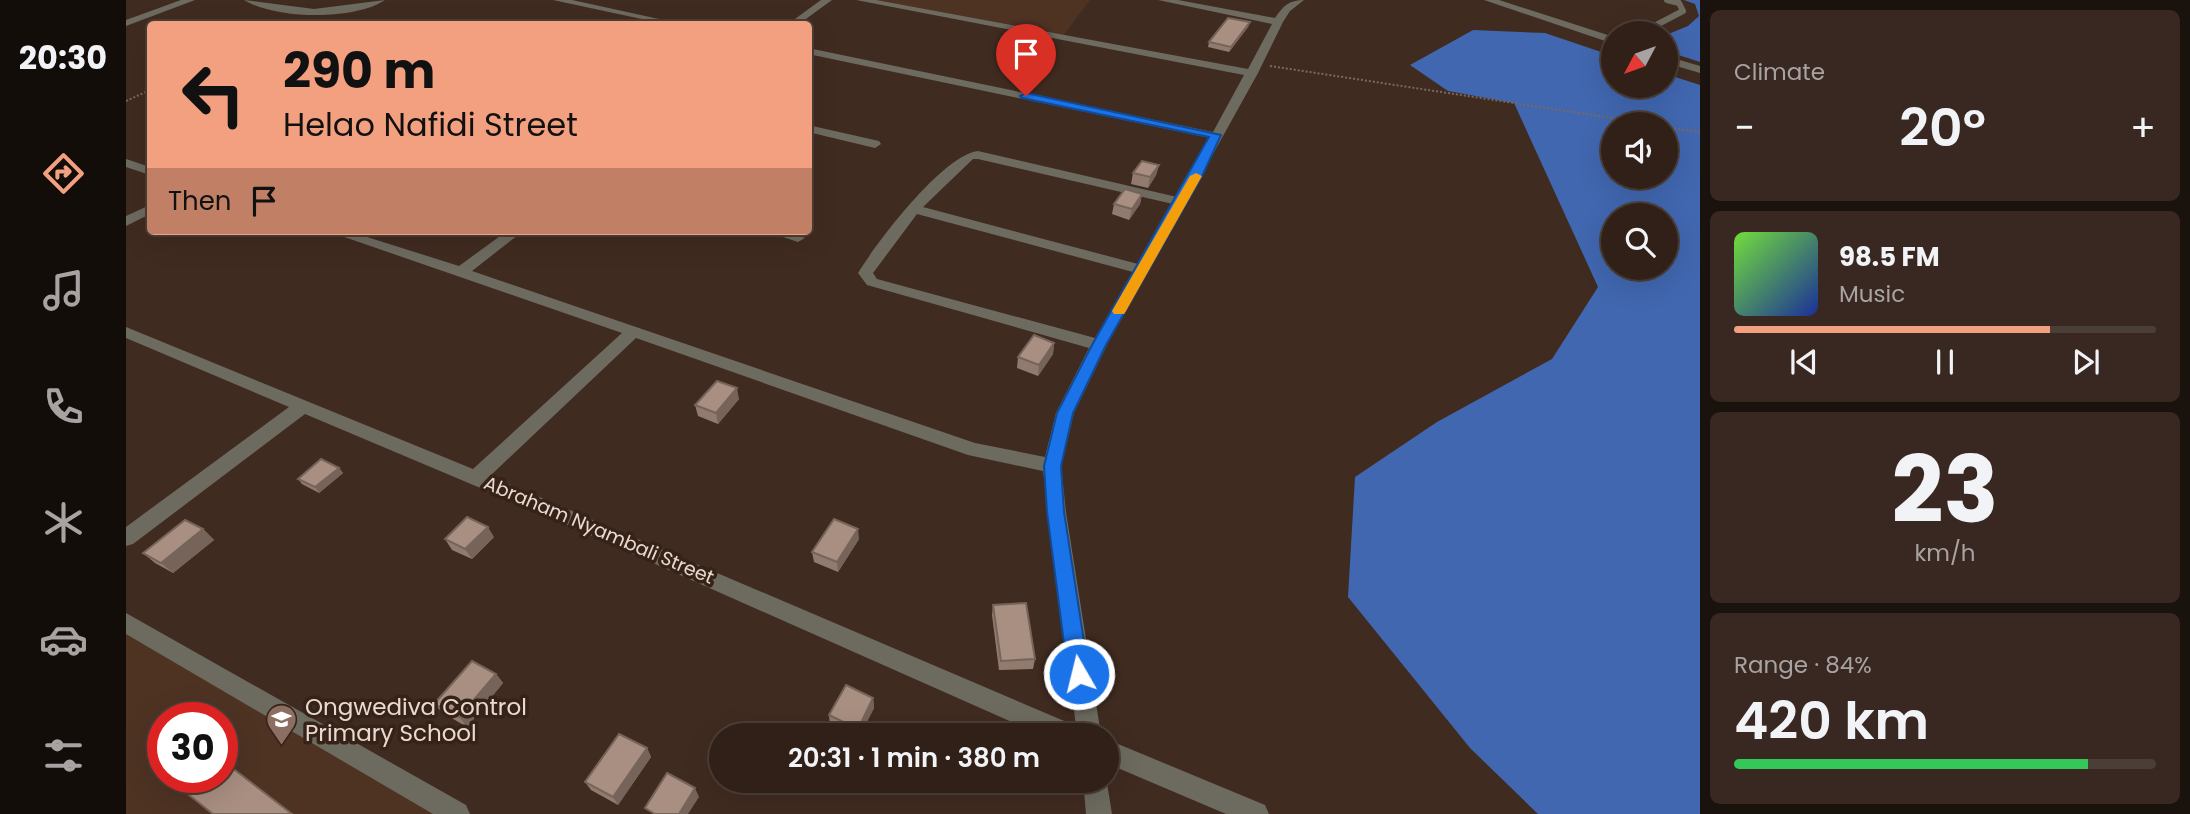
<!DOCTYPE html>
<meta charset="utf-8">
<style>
:root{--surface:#302018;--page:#382821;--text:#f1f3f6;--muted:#a8a3a2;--line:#4b3e37;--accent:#f2a07f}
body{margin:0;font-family:Poppins,sans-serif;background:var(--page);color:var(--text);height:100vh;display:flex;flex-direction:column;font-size:26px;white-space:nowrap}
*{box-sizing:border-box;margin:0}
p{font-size:23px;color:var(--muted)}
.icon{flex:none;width:38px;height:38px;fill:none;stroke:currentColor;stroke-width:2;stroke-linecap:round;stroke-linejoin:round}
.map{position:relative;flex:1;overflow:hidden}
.drawer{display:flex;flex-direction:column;gap:10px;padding:10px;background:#1a120d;width:490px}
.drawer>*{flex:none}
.banner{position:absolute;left:21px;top:21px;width:665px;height:214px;border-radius:7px;box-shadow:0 7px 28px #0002,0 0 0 2px var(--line);background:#f2a07f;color:#111;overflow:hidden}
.needle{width:46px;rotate:229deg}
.tools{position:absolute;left:1475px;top:21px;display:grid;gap:14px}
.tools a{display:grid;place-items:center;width:77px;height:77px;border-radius:50%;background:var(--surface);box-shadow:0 7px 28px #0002,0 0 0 2px var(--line);font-size:35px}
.speed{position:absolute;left:21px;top:702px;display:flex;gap:14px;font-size:35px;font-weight:700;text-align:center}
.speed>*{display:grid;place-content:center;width:91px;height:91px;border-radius:50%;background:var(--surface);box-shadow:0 7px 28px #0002,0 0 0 2px var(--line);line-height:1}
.speed .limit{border:10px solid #d22;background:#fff;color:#111}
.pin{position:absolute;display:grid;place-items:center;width:60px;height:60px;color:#fff;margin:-72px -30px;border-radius:50% 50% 50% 0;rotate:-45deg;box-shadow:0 0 7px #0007}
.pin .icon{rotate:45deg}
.me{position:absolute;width:77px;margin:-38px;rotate:352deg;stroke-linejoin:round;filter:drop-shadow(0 0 5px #0008)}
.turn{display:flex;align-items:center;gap:24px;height:147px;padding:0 21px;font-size:32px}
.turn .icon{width:91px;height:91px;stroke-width:2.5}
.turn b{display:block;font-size:49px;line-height:60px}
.then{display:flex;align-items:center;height:66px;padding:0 21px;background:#0003;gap:14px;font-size:26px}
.big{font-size:52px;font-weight:600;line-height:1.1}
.drawer .card{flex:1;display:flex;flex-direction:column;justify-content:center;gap:10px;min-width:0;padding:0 24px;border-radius:10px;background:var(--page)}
.drawer .dial{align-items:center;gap:0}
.dial b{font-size:91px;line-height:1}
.song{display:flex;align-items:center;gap:21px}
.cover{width:84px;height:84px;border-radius:10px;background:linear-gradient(135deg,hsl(100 70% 55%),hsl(230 70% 35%))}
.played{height:7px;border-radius:4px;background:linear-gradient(90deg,var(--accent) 75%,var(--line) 75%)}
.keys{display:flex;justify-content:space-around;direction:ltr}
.heat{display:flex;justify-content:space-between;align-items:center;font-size:38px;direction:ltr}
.charge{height:10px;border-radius:5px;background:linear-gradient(90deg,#34c759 84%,var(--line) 0)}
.trip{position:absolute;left:583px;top:723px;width:410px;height:70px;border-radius:35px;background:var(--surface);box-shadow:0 7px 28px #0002,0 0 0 2px var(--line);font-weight:600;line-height:70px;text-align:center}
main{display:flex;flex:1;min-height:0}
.dock{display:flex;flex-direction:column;width:126px;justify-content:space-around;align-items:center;background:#130d0a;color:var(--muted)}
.dock .icon{width:49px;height:49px}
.dock .on{color:var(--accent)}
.dock b{font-size:32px;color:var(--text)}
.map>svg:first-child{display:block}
</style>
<main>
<nav class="dock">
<b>20:30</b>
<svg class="icon on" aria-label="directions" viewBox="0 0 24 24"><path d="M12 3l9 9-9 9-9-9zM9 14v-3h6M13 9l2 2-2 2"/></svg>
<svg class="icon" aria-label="music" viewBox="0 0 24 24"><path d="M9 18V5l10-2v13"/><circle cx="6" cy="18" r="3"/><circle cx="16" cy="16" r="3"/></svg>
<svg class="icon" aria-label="phone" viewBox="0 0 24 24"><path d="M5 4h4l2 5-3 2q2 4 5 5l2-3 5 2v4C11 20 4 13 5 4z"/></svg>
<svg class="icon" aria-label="climate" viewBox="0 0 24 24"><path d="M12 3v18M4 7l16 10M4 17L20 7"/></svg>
<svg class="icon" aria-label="car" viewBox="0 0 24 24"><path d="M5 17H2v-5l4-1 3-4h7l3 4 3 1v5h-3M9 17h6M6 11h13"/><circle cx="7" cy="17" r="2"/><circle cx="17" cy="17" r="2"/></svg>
<svg class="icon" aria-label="filters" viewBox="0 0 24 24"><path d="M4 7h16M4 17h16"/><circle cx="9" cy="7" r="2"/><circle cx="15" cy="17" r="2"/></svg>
</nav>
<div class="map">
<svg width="1574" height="814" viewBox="0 0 1574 814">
<rect width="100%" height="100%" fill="#402b20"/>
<!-- built -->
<g fill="#4e3323" fill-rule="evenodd">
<path d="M735,0H964L936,37Z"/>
<path d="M0,623L331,814H0ZM37,718H96V777H37Z"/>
</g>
<!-- water -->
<g fill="#4167b0" fill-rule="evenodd">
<path d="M1558,0H1574V62L1540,51V35L1562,26L1573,16L1569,4Z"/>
<path d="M1347,30L1419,33L1487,56L1488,86H1540V74L1574,85V814H1412L1344,748L1222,597L1229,477L1311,422L1426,359L1472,287L1388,103L1322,91L1284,65ZM1488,124H1540V177H1488ZM1488,215H1540V268H1488Z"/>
</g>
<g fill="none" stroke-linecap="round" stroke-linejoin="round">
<!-- path -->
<g stroke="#7b685e" stroke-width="2" stroke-dasharray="2 2" stroke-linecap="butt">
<path d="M1144,66L1526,124"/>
<path d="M0,101L24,90"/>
<path d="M1540,127L1574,132"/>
</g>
<!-- service -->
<path stroke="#6d6b60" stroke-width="6" d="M1515,33L1557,11L1553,3L1541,0"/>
<!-- minor -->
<g fill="#6d6b60" fill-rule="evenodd">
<path d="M55,0H69L0,26V20Z"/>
<path d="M118,0L188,9L259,0C228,21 149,19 118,0Z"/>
<path d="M427,0H446L556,24H539Z"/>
<path d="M695,0H706L673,24H662Z"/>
<path d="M730,0H750L1122,69L1146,24L1032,0H1052L1149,18C1157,6 1163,0 1178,0L1164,11L1157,22L1132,73L981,345L948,413L935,466L940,512L975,735H915L437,523L179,414L7,544L0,546V527L163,407L0,338V327L347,469L496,333L201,231H222L333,266L381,231H397L346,271L849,443L919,457L930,413L963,348L741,285L732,273C751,242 817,155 852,151L1051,197L1084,138L682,54V48L1087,132L1118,75ZM847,159H852L1047,204L1012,264L797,207ZM791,214L1007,272L969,338L751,279L747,273ZM510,338L842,455L917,471L950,726L364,476Z"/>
<path d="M1358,0H1373L1488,37V44Z"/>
<path d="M1540,56L1574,66V73L1540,63Z"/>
<path d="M682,125L753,141L755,144L749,148L682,132Z"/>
<path d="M0,159L24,167V175L0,167Z"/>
<path d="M24,205V214L0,226V216Z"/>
<path d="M639,231H662L679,238L672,242Z"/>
<path d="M0,613L340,805L344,814H307L0,634Z"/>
<path d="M980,739L1139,805L1143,814H1100L980,763Z"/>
<path d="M980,777L986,814H960L957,780H980Z"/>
</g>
</g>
<!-- wall -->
<g fill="#917b6f">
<path d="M1124,22L1122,27L1103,52L1082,47L1083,42Z"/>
<path d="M1033,165L1030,175L1022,188L1005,184L1007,173Z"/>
<path d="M1016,194L1014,204L1003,220L986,214L988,204Z"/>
<path d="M928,343L927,354L912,376L891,368L892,357Z"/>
<path d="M613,399L592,424L572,416L569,405Z"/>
<path d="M213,468L217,473L193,493L176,484L172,479Z"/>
<path d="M77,529L88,540L47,573L29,563L17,553Z"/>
<path d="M368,537L346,559L326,550L319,539Z"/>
<path d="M733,539L712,572L688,562L686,552Z"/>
<path d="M867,605L909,659L907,669L873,670L866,615Z"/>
<path d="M370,674L377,683L341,727L317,713L308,704Z"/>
<path d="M747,698L748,708L734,735H726L704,725L703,715Z"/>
<path d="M521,748L525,757L492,805L465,790L459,782Z"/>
</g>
<!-- shaded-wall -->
<g fill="#76645a">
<path d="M1124,22L1122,27L1103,52L1105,47Z"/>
<path d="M1033,165L1030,175L1022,188L1024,177Z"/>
<path d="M1016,194L1014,204L1003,220L1006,209Z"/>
<path d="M928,343L927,354L912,376L913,365Z"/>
<path d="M611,388L613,399L592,424L590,413Z"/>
<path d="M213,468L217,473L193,493L189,487Z"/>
<path d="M362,527L368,537L346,559L339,549Z"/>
<path d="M77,529L88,540L47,573L35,563Z"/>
<path d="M732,529L733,539L712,572L711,562Z"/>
<path d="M370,674L377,683L341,727L333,717Z"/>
<path d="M747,698L748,708L734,735H732V729Z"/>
<path d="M521,748L525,757L492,805L487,797Z"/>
<path d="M569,788L573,797L562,814H553Z"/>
</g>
<!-- building -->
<g fill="#a98f81" stroke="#76645a" stroke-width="2">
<path d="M1102,18L1124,22L1105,47L1083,42Z"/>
<path d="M1016,161L1033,165L1024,177L1007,173Z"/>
<path d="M999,189L1016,194L1006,209L988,204Z"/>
<path d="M908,335L928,343L913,365L892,357Z"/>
<path d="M591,381L611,388L590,413L569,405Z"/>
<path d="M195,459L213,468L189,487L172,479Z"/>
<path d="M341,517L362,527L339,549L319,539Z"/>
<path d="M708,519L732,529L711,562L686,552Z"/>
<path d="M59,520L77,529L35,563L17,553Z"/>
<path d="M900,603L909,659L875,661L867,605Z"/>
<path d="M346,661L370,674L333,717L308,704Z"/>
<path d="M720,685L747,698L732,729L703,715Z"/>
<path d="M493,734L521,748L487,797L459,782Z"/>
<path d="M96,760L166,814H87L44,780L47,777H96Z"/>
<path d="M541,773L569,788L553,814H529L519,808Z"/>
</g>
<!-- route -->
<path fill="#1a73e8" stroke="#114b97" stroke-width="2" d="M900,93L1095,135L1077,174L980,345L947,413L935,466L938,512L963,674L960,681L953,684L945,681L942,674L921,512L918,466L931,413L966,345L1083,137L896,98L894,96Z"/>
<!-- slow -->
<path fill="#f59e0b" d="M1070,173L1076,176L1000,311L998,314H988L986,311L1064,176Z"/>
<!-- icons -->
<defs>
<symbol id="school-pin" viewBox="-11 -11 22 30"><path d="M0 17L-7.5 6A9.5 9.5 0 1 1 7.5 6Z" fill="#8d6e63" stroke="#362216"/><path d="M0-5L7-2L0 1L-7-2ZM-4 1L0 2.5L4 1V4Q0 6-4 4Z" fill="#fff"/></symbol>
</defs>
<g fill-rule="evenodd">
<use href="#school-pin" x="138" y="702" width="35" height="47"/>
</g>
<g text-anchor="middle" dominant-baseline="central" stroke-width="7" stroke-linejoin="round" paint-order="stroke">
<!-- street labels -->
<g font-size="19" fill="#e8dad3" stroke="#362216">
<text transform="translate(473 530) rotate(23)">Abraham Nyambali Street</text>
</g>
<!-- near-poi labels -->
<g font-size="23" fill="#e8dad3" stroke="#362216" text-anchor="start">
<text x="179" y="707">Ongwediva Control<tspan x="179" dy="26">Primary School</tspan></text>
</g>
</g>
</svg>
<div class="tools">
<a><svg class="needle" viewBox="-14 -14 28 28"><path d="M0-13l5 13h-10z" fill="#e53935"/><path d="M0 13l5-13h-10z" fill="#a8a3a2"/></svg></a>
<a><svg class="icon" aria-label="sound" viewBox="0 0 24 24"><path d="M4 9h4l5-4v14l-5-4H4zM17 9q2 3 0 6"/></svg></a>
<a><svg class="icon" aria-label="search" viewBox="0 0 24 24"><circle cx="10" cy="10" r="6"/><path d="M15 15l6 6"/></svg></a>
</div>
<div class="speed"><div class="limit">30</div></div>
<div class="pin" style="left:900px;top:96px;background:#d93025"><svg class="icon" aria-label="arrive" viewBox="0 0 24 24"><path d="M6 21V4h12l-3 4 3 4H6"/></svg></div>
<svg class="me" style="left:953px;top:674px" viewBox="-20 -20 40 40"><circle r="17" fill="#1a73e8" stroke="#fff" stroke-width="3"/><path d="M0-11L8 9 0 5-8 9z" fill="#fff"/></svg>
<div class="trip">20:31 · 1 min · 380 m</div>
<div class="banner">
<div class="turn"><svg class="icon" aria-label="left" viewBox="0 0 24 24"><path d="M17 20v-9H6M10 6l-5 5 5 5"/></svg><div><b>290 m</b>Helao Nafidi Street</div></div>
<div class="then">Then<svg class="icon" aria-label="arrive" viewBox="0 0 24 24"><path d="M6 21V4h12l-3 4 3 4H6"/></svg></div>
</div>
</div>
<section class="drawer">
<div class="card"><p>Climate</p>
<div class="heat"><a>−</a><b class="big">20°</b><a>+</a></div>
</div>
<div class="card">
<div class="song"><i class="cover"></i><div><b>98.5 FM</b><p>Music</p></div></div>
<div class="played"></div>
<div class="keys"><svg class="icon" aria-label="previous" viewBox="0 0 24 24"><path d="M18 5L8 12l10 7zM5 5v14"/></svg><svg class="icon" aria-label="pause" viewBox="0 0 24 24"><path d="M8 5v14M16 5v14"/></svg><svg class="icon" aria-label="next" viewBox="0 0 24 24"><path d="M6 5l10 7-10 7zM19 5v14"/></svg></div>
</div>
<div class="card dial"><b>23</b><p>km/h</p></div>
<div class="card"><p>Range · 84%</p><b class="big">420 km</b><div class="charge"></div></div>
</section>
</main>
